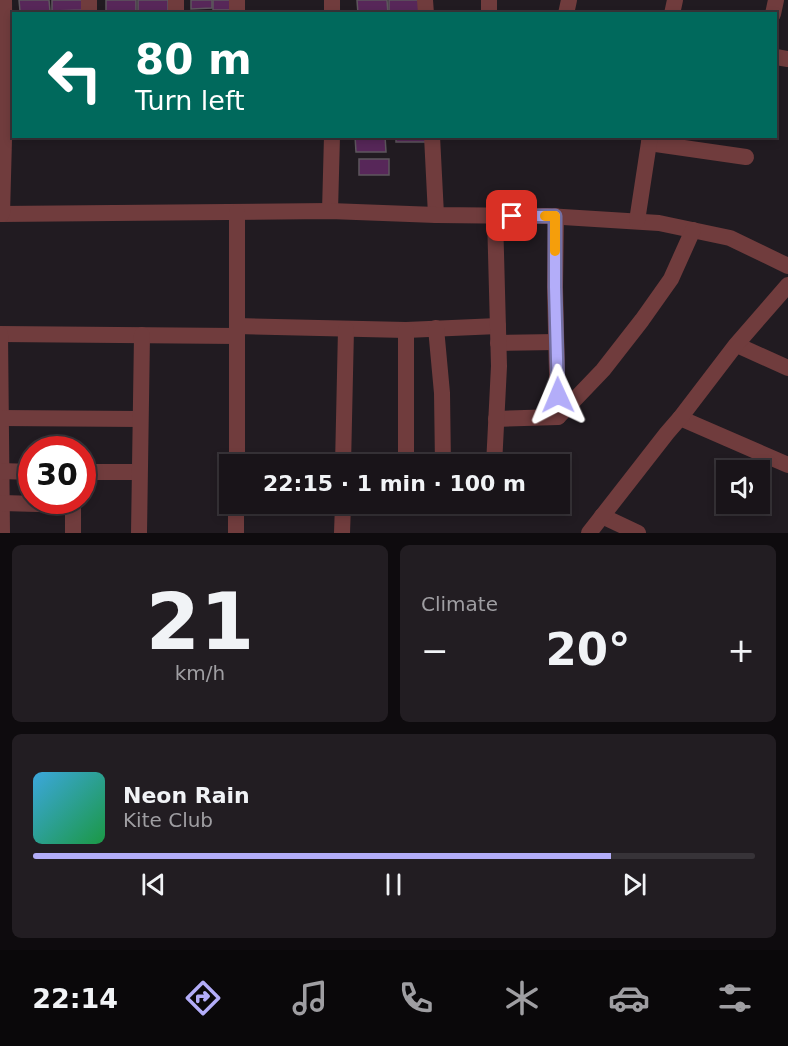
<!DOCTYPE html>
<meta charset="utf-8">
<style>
:root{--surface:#191419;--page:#221d22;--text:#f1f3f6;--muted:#9f9ea2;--line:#373338;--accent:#b3adf9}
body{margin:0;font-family:"DejaVu Sans",sans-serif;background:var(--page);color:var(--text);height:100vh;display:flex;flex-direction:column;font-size:22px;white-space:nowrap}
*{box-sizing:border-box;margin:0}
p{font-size:20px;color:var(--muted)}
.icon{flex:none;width:33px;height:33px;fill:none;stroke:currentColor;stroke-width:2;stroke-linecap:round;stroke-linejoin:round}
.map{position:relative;height:533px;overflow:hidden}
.details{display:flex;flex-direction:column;gap:12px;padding:12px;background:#0e0b0e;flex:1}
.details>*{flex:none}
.guide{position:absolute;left:12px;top:12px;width:765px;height:126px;border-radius:0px;box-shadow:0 3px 9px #0003,0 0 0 2px var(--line);background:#00695c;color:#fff;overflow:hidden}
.controls{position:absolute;left:716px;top:460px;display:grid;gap:12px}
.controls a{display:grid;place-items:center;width:54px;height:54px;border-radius:0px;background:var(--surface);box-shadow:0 3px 9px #0003,0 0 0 2px var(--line);font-size:30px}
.speed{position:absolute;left:18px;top:436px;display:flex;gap:12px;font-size:30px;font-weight:700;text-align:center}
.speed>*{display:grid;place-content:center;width:78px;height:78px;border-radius:50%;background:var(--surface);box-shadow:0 3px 9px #0003,0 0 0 2px var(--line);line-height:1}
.speed .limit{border:9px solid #d22;background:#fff;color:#111}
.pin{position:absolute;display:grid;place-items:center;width:51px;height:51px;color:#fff;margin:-26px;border-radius:12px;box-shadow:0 3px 9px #0006}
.me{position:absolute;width:66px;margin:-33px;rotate:359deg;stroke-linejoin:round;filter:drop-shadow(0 0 4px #0008)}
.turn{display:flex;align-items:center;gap:21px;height:126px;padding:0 24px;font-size:27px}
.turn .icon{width:78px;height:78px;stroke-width:2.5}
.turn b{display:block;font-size:42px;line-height:51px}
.big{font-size:45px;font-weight:800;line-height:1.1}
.details .widget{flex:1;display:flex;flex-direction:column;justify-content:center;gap:9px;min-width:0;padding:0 21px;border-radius:9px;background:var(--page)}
.details .dial{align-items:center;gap:0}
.dial b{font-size:78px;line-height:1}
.song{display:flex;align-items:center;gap:18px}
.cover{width:72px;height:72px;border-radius:9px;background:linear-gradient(135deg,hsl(200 70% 55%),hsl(140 70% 35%))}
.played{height:6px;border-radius:3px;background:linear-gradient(90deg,var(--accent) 80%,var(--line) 80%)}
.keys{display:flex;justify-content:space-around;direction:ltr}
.heat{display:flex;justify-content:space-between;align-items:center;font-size:33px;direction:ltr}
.details .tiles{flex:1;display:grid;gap:12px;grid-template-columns:1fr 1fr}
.widget:last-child{grid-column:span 2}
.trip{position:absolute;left:219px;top:454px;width:351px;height:60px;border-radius:0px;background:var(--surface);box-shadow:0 3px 9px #0003,0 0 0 2px var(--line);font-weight:800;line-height:60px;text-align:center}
.tab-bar{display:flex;height:96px;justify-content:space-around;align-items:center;background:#0a080a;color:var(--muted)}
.tab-bar .icon{width:42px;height:42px}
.tab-bar .current{color:var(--accent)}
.tab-bar b{font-size:27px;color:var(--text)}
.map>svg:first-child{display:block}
</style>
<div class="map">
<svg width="788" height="533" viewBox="0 0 788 533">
<rect width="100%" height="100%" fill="#211b21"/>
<!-- building -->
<g fill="#572759" stroke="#5e575e" stroke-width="1.5">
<path d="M19,0H49L50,11H20Z"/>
<path d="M52,0H82V10L52,11Z"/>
<rect x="106" y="0" width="30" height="11"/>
<rect x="138" y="0" width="30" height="11"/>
<path d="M191,0H212V8L191,9Z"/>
<rect x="213" y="0" width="22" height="10"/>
<path d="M357,0H387L388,14H358Z"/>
<rect x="389" y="0" width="30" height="14"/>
<path d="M18,11H49V14H19Z"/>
<rect x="51" y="11" width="30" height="3"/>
<path d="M355,136H385L386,152H356Z"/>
<rect x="396" y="136" width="30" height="6"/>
<rect x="359" y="159" width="30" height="16"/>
</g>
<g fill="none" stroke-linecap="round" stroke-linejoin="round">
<!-- minor -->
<g stroke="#703c3d" stroke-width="16">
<path d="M89,0V14"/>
<path d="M176,0V14"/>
<path d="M237,0V14"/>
<path d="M332,0V14"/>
<path d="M425,0L426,14"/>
<path d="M489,0V14"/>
<path d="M566,14L569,0"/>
<path d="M672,14L675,0"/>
<path d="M773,14L776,0"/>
<path d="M776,57L788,59"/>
<path d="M432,136L436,215"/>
<path d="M649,143L746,157"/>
<path d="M330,211L332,136"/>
<path d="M0,214L330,211L436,215L547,216L659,223L730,238L788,266"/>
<path d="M2,214L5,102L4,0"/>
<path d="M556,216L555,287L558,417"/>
<path d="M637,221L650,136"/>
<path d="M237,326L406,330L498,326"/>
<path d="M436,328L442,393L443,465"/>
<path d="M0,334L237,336"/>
<path d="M0,334L2,533"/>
<path d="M498,343L556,342"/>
<path d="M737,345L788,368"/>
<path d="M1,418L140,419"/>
<path d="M680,418L788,465"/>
<path d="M496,419L558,417L603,370L642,320L671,279L693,230"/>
<path d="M237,465V212"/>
<path d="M343,465L346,329"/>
<path d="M406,465V330"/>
<path d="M494,465L499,366L495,216"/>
<path d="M1,471L32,472"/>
<path d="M82,472H139"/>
<path d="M2,503L73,505V533"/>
<path d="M602,516L638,533"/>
<path d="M139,533L142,335"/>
<path d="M236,533V504"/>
<path d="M342,533L343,504"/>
<path d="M589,533L667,433L680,418L735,346L788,285"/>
</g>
</g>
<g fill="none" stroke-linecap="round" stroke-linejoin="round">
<defs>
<path id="route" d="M512,216H555V287L558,395"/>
</defs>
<!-- route casing -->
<use href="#route" stroke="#7470a2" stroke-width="15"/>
<!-- route -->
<use href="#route" stroke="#b3adf9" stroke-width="10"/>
<!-- slow -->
<path stroke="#f59e0b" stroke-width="10" d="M545,216H555V251"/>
</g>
</svg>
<div class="controls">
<a><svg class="icon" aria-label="sound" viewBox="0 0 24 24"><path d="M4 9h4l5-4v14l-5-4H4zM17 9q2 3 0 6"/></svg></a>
</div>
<div class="speed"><div class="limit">30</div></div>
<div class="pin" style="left:512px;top:216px;background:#d93025"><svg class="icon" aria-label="arrive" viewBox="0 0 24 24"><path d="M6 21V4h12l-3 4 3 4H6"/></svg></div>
<svg class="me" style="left:558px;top:395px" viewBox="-20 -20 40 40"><path d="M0-17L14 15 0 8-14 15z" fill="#b3adf9" stroke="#fff" stroke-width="4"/></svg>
<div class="trip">22:15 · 1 min · 100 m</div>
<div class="guide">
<div class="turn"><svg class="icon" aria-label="left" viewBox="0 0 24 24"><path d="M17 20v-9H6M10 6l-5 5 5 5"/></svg><div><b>80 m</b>Turn left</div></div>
</div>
</div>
<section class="details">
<div class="tiles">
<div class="widget dial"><b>21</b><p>km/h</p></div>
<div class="widget"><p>Climate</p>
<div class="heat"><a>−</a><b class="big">20°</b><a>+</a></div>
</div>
<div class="widget">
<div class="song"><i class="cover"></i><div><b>Neon Rain</b><p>Kite Club</p></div></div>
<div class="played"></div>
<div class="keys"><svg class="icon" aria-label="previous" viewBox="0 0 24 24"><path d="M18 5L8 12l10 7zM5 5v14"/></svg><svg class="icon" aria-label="pause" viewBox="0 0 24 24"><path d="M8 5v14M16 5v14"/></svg><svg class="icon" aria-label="next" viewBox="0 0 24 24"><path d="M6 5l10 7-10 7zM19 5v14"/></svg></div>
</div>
</div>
</section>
<nav class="tab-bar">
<b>22:14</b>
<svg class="icon current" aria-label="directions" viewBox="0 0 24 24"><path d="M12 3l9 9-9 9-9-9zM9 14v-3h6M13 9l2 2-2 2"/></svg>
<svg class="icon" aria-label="music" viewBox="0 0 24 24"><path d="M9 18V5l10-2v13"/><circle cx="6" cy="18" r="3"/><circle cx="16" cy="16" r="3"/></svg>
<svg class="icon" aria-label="phone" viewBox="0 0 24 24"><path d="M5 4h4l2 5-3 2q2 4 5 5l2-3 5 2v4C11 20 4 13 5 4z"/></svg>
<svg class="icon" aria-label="climate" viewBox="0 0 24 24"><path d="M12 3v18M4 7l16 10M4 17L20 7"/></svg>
<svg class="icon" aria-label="car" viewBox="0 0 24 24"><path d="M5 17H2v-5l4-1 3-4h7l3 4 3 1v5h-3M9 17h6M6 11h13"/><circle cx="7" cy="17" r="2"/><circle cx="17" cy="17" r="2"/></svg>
<svg class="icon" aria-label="filters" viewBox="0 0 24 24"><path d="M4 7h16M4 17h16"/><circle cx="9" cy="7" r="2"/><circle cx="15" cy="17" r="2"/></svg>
</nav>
